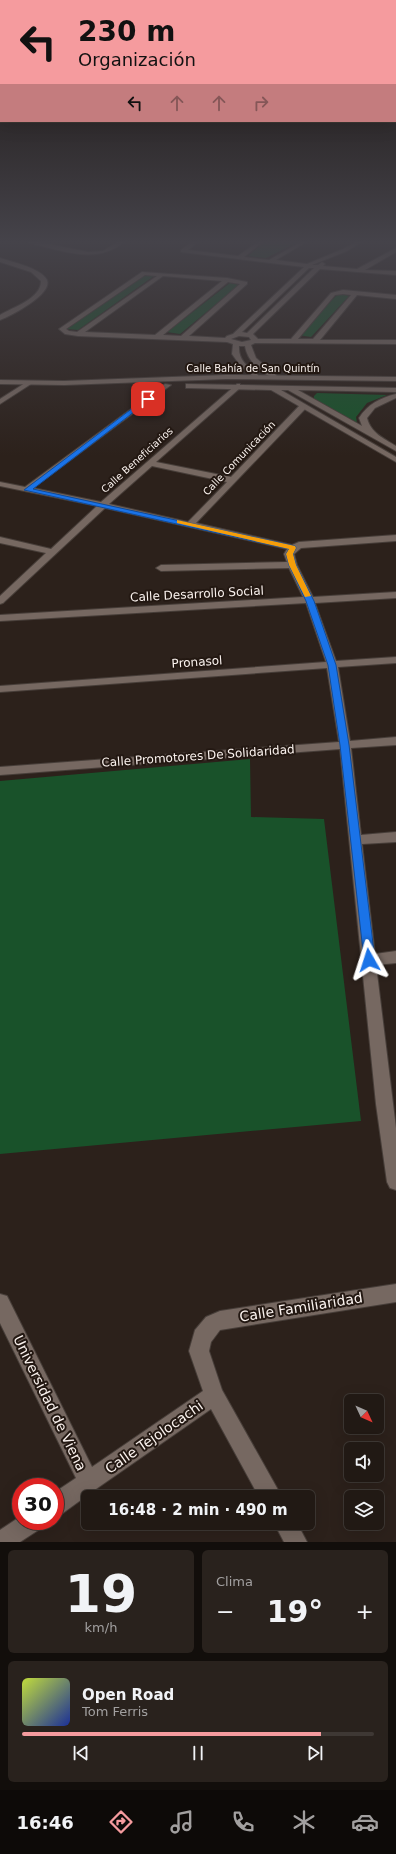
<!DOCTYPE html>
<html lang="es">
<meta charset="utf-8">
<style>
:root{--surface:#211914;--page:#29221d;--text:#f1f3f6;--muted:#a2a0a0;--line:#3e3834;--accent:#f59b9e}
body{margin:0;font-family:"DejaVu Sans",sans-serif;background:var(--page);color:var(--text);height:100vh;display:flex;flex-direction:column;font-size:15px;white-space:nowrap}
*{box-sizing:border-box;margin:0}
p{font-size:13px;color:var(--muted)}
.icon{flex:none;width:22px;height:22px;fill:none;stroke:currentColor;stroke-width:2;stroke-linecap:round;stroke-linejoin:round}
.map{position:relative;height:1542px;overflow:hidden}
.drawer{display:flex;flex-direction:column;gap:8px;padding:8px;background:#120e0b;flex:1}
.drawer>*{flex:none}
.top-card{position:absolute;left:0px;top:0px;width:396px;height:122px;box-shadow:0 4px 16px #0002,0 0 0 1px var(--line);background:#f59b9e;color:#111;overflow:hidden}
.needle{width:26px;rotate:134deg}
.fabs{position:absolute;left:344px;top:1394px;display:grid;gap:8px}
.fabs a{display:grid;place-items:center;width:40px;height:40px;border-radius:6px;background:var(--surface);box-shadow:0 4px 16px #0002,0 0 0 1px var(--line);font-size:20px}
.speed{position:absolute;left:12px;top:1478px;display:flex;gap:8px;font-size:20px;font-weight:700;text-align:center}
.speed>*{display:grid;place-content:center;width:52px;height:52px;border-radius:50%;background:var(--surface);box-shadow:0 4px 16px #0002,0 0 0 1px var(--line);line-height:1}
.speed .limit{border:6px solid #d22;background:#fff;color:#111}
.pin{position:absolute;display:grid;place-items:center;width:34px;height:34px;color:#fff;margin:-17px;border-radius:8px;box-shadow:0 2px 6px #0006}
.me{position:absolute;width:44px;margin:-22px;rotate:354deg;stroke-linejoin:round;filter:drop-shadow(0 0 3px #0008)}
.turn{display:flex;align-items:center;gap:14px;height:84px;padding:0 12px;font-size:18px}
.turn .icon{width:52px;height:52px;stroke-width:2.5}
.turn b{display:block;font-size:28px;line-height:34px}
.lanes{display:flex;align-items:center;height:38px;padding:0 12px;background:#0003;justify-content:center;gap:20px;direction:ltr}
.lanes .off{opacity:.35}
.big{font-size:30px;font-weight:800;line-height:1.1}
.drawer .widget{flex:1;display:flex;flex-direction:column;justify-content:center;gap:6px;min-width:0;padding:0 14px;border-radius:6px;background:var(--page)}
.drawer .dial{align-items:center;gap:0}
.dial b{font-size:52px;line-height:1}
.song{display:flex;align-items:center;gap:12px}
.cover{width:48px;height:48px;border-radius:6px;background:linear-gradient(135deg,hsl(70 70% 55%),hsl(230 70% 35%))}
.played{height:4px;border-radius:2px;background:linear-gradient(90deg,var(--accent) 85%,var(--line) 85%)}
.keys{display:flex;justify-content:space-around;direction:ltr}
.heat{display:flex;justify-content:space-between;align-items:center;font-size:22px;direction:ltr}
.drawer .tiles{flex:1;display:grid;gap:8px;grid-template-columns:1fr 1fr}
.widget:last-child{grid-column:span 2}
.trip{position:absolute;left:81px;top:1490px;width:234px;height:40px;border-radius:6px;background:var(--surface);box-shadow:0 4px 16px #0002,0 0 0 1px var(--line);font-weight:800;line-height:40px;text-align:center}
.tabs{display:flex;height:64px;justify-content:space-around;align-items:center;background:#0d0a08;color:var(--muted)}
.tabs .icon{width:28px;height:28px}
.tabs .active{color:var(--accent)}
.tabs b{font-size:18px;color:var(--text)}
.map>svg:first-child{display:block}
</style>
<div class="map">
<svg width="396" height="1542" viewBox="0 0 396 1542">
<rect width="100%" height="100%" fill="#2c211b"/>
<!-- green -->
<g fill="#19522a">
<path d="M266,241H300L266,258L248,256Z"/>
<path d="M144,274L154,276L78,330L67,329L66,327Z"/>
<path d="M230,283L239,285L180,334L167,332Z"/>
<path d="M341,294L349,296L311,337L298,335L337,295Z"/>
<path d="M317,393L387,395L367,403L356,417L357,423L314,399V396Z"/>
<path d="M250,759L251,817L324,819L361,1121L0,1154V781Z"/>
</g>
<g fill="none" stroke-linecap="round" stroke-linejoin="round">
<defs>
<g id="minor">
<path d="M27,241H34L88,252L103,251L119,241H125C97,266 61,250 29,243Z"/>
<path d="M193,241H199L188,250L238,256L259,241H264L244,257L269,260L303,241H308L276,260L307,264L343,249L358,241H363L347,251L312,265H318L322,262L325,264L323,266L357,269L396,248V252L365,270L396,271V275L320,269L253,334L258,339H291L331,293L343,290L396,295V299L357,295L320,340H396V344L255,343L251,345L256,358L277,376L274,378C261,374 247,360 245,346H239C238,360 248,367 258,375V377L256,378L242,368L232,354L233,344L227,342L78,336L65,334L59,329L142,272L227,278L247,282V284L189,336L225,338L227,336L233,334L304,267L181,252V250ZM309,268H314L247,333L242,332ZM145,275L157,276L77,332L69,331L66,329ZM163,276L222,281L155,335L85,332ZM228,282L240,284L181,336L163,335ZM343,294L351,295L313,339H298L335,295ZM239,336L249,337L251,340L242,342L231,339Z"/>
<path d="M0,258C12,262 41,268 47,280C53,294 11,316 0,320V315C13,307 41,299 41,281L31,272L0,262Z"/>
<path d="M25,383L31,384L0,404V399Z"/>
<path d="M165,384L171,385L33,488L101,502L237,384H240V388L156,462L231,477L300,405L307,407L196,523L292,545L299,542L396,535V541L301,548L294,554L297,565L313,597L396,592V598L315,603L336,661L396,657V663L338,667L350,741L396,737V745L351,748L361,835L396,832V842L362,844L375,954L396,951V963L376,965L396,1128V1190L390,1188L387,1182L376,1104L340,749L0,775V767L339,742L327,668L0,692V686L326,662L306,603L0,621V615L303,597L289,568L161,571L156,568L161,565L287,562L284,554L287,549L105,508L3,603L0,604V596L46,553L0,543V537L51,549L97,506L0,486V482L25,487ZM152,466L227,482L188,522L109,504Z"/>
<path d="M396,1284V1302L220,1330L211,1342L209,1351L222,1390L282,1497H259L211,1409L96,1489L63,1513L55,1516V1492L76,1478L0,1323V1294L7,1296L92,1467L203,1391L189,1351L195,1330L206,1317L220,1311Z"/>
<path d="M21,1516V1521H43L40,1529L20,1542H0V1530Z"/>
<path d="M274,1523H297L307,1542H284Z"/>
</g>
<g id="tertiary">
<path d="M226,375L396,377V381L226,379L64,385L0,384V380L64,381Z"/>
<path d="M186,384L396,388V392L298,390L362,426L359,418C368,404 380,398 396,394V398L375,408L367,418C371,433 383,438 396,446V451L288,390H281L396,457V462L271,390L189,388H186Z"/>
</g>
</defs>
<!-- minor casing -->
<use href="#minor" stroke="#473e39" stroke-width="2"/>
<!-- tertiary casing -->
<use href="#tertiary" stroke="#473e39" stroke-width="2"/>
<!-- minor -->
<use href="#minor" fill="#766861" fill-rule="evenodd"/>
<!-- tertiary -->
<use href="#tertiary" fill="#766861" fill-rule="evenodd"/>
</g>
<!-- sky -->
<linearGradient id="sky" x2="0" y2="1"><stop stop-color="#18120f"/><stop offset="0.53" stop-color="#45434a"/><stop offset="1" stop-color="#45434a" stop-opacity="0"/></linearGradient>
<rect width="396" height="456" fill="url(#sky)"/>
<!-- route -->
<path fill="#1a73e8" stroke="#114b97" d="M146,398L151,399L33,489L295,546L296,548L293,554L296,565L314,601L336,665L349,745L375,960L373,963H365L364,960L340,745L328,665L306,601L289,565L286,554L289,549L24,490Z"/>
<!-- slow -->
<path fill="#f59e0b" d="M177,520L295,546L296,548L293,554L296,565L311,596L305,597L289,565L286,554L289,549L177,523Z"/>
<g text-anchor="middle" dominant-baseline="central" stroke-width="4" stroke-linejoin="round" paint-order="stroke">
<!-- far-street labels -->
<g font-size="10" fill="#faf2ee" stroke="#231812">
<text x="253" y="368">Calle Bahía de San Quintín</text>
<text transform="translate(239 458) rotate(-46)">Calle Comunicación</text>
<text transform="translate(137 460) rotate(-42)">Calle Beneficiarios</text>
</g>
<!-- street labels -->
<g font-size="12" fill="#faf2ee" stroke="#231812">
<text transform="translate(197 594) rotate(-3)">Calle Desarrollo Social</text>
<text transform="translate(197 662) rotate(-4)">Pronasol</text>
<text transform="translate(198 756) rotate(-4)">Calle Promotores De Solidaridad</text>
</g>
<!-- near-street labels -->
<g font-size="14" fill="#faf2ee" stroke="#231812">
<text transform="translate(301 1307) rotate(-9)">Calle Familiaridad</text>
<text transform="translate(50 1403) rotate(64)">Universidad de Viena</text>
<text transform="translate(154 1437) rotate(-35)">Calle Tejolocachi</text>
</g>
</g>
</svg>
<div class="fabs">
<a><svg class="needle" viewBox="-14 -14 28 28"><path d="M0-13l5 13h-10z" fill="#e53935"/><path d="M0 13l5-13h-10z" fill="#a2a0a0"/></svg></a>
<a><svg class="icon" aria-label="sound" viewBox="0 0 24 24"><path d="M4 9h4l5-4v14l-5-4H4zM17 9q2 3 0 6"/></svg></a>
<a><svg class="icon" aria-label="layers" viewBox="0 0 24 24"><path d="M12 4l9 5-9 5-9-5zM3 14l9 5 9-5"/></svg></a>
</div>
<div class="speed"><div class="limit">30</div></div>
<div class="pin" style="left:148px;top:399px;background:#d93025"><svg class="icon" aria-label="arrive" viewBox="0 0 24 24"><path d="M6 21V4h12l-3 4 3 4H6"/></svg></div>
<svg class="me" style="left:369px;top:960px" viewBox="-20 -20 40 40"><path d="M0-17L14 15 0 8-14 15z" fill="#1a73e8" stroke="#fff" stroke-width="4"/></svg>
<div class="trip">16:48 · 2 min · 490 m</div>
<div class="top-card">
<div class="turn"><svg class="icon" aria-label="left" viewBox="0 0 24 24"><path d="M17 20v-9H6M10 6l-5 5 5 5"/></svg><div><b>230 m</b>Organización</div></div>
<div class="lanes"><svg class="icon" aria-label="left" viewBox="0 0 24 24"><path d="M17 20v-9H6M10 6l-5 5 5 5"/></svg><svg class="icon off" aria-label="ahead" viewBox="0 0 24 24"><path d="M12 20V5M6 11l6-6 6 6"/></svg><svg class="icon off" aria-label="ahead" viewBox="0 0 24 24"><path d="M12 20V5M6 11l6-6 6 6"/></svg><svg class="icon off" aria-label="right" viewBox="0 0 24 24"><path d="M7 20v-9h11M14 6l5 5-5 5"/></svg></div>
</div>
</div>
<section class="drawer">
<div class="tiles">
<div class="widget dial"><b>19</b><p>km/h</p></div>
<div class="widget"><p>Clima</p>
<div class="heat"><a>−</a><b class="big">19°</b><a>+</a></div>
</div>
<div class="widget">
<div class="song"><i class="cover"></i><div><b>Open Road</b><p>Tom Ferris</p></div></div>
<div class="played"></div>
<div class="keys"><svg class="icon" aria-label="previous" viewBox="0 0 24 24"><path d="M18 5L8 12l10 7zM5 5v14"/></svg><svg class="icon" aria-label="pause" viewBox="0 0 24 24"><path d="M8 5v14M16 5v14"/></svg><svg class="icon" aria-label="next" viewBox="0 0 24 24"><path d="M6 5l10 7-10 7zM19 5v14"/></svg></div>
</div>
</div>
</section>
<nav class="tabs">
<b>16:46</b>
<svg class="icon active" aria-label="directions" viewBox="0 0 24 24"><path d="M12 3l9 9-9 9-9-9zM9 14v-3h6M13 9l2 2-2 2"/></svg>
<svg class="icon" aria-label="music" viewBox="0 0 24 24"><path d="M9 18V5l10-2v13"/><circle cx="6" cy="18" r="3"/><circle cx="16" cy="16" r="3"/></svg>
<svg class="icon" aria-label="phone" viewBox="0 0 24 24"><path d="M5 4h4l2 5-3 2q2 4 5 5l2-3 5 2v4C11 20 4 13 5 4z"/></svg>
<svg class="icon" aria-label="climate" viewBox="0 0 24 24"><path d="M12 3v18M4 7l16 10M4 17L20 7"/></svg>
<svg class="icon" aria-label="car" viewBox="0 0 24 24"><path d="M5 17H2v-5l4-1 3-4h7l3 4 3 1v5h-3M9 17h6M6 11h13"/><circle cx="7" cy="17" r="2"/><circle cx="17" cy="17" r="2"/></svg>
</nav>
